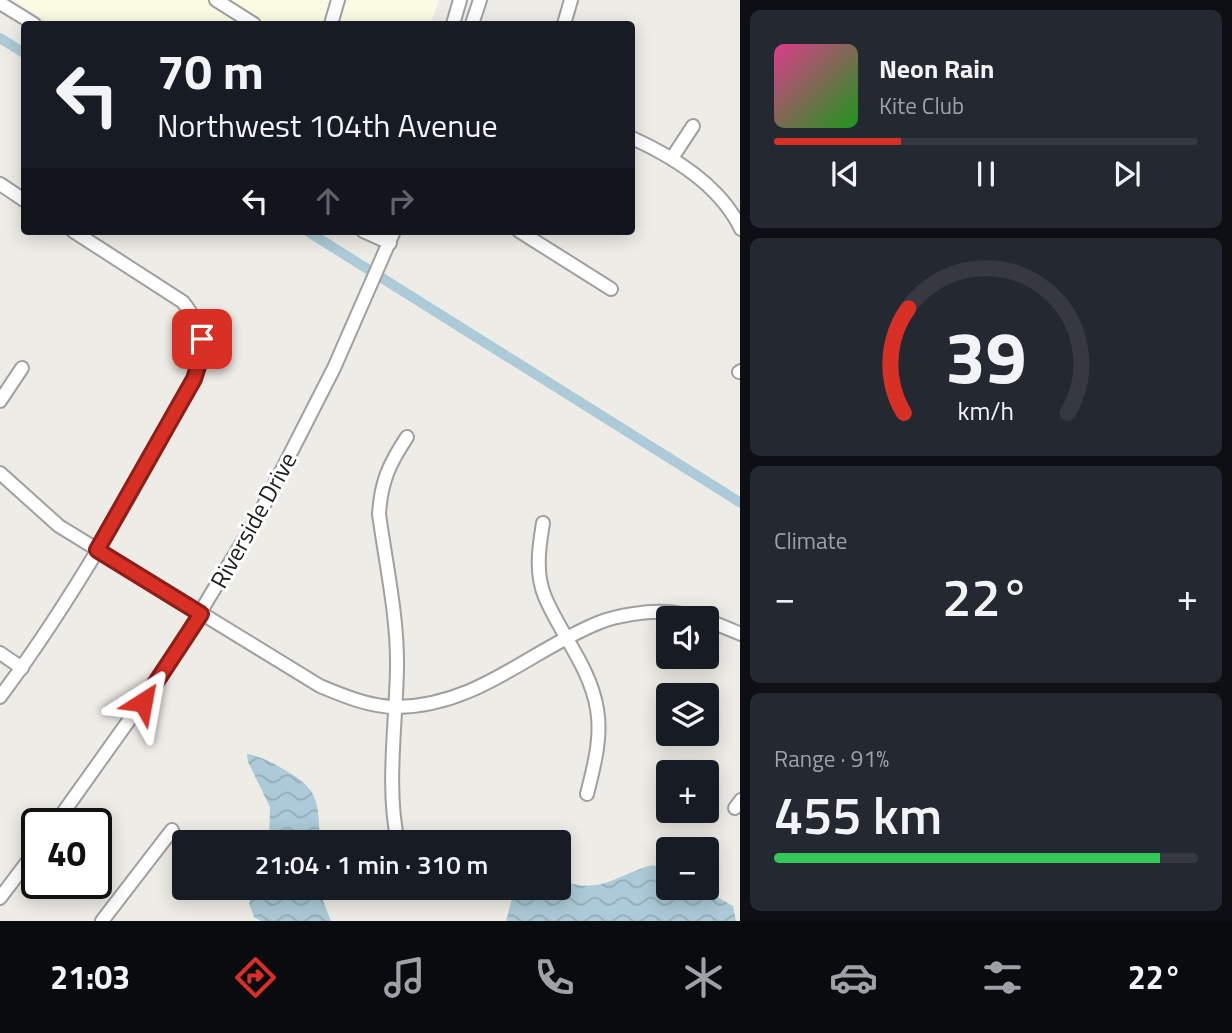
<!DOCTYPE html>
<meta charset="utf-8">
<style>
:root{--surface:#171b24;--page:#242831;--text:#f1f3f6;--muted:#9ea1a6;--line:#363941;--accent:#d93025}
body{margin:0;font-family:"Titillium Web",sans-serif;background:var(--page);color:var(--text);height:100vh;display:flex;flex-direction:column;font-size:26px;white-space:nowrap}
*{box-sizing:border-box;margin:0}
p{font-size:23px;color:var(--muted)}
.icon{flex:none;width:38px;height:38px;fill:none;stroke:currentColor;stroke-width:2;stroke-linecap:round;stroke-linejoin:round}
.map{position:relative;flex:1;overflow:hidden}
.panel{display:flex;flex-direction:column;gap:10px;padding:10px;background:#0d0f14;width:492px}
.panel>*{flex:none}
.hud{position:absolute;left:21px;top:21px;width:614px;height:214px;border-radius:7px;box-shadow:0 4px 18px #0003;background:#171b24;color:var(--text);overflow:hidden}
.controls{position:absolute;left:656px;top:606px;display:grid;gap:14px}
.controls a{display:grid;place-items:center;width:63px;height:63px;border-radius:7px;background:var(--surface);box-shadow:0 4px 18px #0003;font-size:35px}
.speed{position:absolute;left:21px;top:808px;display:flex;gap:14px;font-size:35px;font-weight:700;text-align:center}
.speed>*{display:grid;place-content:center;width:91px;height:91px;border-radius:50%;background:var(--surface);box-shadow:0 4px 18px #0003;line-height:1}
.speed .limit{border:4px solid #111;border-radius:10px;background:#fff;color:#111}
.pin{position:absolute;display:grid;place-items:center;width:60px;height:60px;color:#fff;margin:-30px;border-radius:14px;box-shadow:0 4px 10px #0006}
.me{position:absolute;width:77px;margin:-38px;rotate:34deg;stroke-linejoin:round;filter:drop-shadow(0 0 5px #0008)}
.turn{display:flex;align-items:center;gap:24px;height:147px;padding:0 21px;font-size:32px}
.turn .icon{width:91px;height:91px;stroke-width:2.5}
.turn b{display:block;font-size:49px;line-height:60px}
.lanes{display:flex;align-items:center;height:66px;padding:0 21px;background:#0003;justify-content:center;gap:35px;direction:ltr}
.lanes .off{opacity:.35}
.big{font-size:52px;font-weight:600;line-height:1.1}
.panel .tile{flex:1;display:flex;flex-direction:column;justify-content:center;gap:10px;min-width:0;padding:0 24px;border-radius:10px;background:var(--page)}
.panel .dial{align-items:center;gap:0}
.dial svg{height:182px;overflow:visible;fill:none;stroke:var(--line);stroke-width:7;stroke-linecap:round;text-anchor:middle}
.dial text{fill:var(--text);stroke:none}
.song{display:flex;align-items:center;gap:21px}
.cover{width:84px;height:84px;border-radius:10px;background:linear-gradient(135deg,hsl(330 70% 55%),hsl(120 70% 35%))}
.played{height:7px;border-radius:4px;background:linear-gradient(90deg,var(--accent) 30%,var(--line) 30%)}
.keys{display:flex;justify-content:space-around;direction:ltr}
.heat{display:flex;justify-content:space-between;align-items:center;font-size:38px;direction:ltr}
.charge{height:10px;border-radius:5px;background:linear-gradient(90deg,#34c759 91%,var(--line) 0)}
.trip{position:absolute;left:172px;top:830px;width:399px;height:70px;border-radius:7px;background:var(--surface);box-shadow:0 4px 18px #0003;font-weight:600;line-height:70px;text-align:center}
.dock{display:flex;height:112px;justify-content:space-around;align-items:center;background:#090b0e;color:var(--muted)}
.dock .icon{width:49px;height:49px}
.dock .active{color:var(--accent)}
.dock b{font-size:32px;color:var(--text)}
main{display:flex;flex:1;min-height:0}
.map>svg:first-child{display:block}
</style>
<main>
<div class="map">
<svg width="741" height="921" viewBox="0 0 741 921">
<defs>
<pattern id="water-waves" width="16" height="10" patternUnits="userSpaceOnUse" patternTransform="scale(1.75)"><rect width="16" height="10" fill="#accad7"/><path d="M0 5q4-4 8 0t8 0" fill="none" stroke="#94adb8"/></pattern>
</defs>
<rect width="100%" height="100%" fill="#eeece6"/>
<!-- education -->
<path fill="#fafbe2" d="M12,0H439L431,24H51Z"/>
<!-- water -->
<g fill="url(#water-waves)">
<path d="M247,754C261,756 271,762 283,769C320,789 318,802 320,842H269L270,807L248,762Z"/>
<path d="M653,865L668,871V887H700L733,906L736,921H506L515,887H558V878C597,898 617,874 653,865Z"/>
<path d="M253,887H322V898L331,921H261L254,917L249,904Z"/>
</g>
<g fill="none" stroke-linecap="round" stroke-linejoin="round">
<!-- canal -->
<g stroke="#accad7" stroke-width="10">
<path d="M0,38L24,53"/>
<path d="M307,231L741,503"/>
</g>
<defs>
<g id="minor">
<path d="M216,0L254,24"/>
<path d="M0,3L34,24"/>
<path d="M331,24L338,0"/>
<path d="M453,24L460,0"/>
<path d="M472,24L480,0"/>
<path d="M564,24L571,0"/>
<path d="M632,138C674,157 720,185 741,229"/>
<path d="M672,158L693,126"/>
<path d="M0,184L24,200"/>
<path d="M363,231L390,243"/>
<path d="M519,231L611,289"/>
<path d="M739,372L741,371"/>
<path d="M0,401L22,368"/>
<path d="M0,473L59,526L320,686C344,696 370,707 397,707C477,706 529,651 598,623C617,615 647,611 667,612C677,612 689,616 699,618"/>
<path d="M543,523C539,547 535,573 545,597C561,635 590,667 597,709C602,738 594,766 587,794"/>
<path d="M707,620L741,634"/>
<path d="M0,653L22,668"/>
<path d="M0,697C74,598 135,488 194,379C204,346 205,330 183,302L73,231"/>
<path d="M735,808L741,800"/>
<path d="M55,824L167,667L259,515L334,368L394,231"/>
<path d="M398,842C386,790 396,723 397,669C398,618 386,565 379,514C381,482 389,464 407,437"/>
<path d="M416,887L417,889"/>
<path d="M0,898L37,849"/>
<path d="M102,921L172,830"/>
</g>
</defs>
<!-- minor casing -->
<use href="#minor" stroke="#a0a0a0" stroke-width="16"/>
<!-- minor -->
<use href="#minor" stroke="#fff" stroke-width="12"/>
</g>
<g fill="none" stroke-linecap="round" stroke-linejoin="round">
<defs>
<path id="route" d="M143,702L201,614L97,550L194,379L201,357L202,339"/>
</defs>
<!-- route casing -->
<use href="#route" stroke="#8d1f18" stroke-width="18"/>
<!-- route -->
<use href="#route" stroke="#d93025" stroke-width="12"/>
</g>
<g text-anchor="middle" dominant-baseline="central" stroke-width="6" stroke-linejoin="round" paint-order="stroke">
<!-- street labels -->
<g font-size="24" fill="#1f1f1f" stroke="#fff">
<text transform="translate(253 520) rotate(-61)">Riverside Drive</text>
</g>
</g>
</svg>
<div class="controls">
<a><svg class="icon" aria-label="sound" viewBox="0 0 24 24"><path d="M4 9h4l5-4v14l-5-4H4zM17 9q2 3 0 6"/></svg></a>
<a><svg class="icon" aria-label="layers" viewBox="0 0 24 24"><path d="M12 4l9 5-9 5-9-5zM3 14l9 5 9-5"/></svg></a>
<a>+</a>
<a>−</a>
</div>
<div class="speed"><div class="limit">40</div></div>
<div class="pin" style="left:202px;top:339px;background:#d93025"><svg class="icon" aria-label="arrive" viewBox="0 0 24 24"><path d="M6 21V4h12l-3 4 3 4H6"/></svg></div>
<svg class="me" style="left:143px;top:702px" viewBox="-20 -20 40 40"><path d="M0-17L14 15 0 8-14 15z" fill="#d93025" stroke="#fff" stroke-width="4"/></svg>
<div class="trip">21:04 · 1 min · 310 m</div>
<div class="hud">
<div class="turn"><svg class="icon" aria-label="left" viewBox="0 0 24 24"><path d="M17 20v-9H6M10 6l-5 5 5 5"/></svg><div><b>70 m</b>Northwest 104th Avenue</div></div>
<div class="lanes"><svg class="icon" aria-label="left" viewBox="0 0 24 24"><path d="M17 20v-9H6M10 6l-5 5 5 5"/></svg><svg class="icon off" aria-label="ahead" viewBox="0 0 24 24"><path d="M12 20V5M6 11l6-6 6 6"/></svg><svg class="icon off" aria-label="right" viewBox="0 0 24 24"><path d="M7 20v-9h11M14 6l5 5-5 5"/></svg></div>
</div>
</div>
<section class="panel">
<div class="tile">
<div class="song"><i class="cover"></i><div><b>Neon Rain</b><p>Kite Club</p></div></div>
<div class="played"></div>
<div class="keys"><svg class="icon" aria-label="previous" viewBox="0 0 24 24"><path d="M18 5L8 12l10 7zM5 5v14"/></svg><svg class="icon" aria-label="pause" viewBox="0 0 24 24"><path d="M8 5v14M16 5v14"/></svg><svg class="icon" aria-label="next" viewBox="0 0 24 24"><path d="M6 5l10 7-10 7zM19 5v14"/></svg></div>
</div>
<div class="tile dial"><svg viewBox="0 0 100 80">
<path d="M14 69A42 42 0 1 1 86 69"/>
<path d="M14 69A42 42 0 0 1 16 23" stroke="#d93025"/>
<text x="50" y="56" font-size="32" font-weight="700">39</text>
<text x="50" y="72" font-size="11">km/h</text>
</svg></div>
<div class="tile"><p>Climate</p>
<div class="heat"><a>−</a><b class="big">22°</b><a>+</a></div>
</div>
<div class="tile"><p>Range · 91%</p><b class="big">455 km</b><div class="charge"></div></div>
</section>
</main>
<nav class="dock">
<b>21:03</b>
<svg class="icon active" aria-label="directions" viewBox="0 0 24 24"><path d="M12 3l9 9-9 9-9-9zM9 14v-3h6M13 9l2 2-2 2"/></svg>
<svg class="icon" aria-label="music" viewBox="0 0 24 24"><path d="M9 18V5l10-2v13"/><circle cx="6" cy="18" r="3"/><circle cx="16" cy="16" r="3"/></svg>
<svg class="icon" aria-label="phone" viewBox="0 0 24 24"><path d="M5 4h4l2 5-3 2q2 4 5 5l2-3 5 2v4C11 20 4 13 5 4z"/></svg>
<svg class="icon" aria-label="climate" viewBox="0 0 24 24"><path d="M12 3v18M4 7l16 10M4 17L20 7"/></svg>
<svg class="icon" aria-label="car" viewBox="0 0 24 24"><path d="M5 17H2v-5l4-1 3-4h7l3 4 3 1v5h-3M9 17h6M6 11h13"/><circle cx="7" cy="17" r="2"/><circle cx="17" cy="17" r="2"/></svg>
<svg class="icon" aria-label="filters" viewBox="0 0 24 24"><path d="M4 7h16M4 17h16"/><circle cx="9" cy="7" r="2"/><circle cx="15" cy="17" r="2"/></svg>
<b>22°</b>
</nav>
